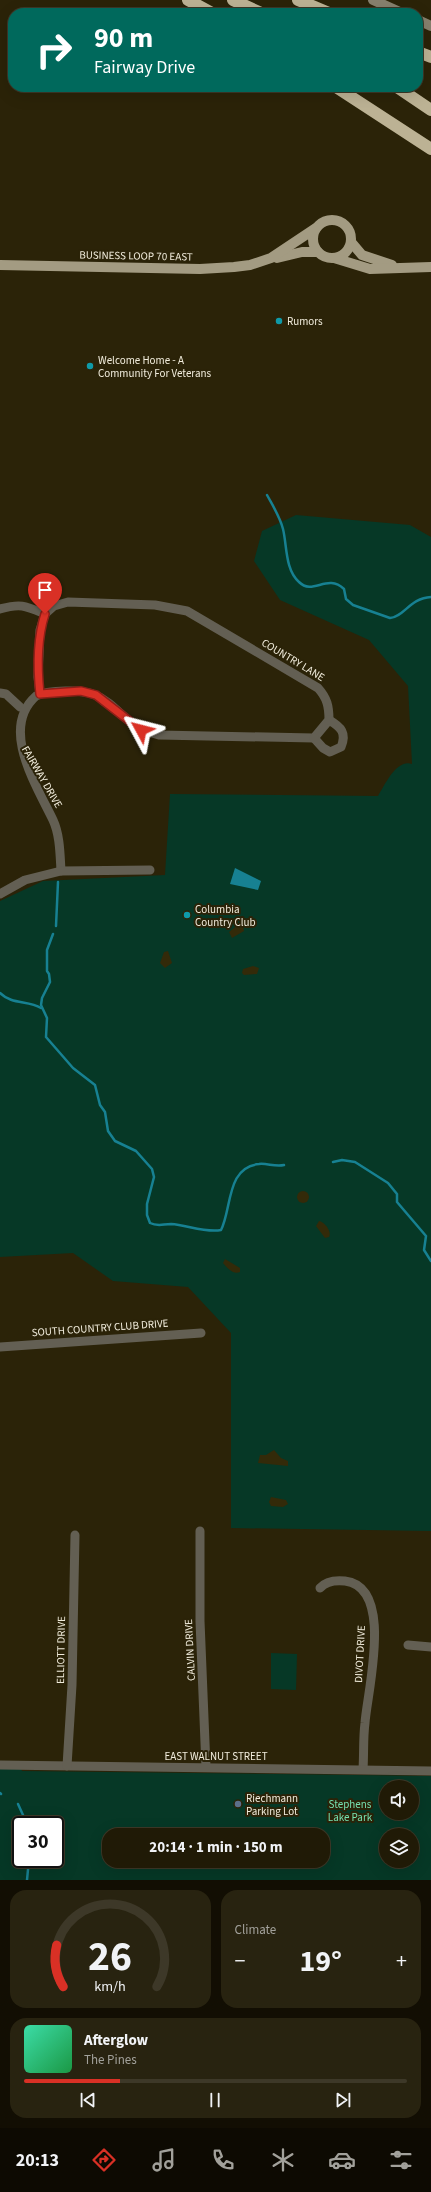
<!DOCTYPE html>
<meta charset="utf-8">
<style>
:root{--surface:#201a06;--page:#282310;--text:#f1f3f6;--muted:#a2a19b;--line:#3d3828;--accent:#d93025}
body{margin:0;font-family:"Source Sans 3",sans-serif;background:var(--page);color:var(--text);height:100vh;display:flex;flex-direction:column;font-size:15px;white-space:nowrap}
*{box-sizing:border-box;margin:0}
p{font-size:13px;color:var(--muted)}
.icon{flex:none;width:22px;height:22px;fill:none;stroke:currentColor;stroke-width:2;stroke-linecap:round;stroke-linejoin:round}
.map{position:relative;height:1880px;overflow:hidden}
.sheet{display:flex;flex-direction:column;gap:10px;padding:10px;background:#120e03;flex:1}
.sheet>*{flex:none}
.banner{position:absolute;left:8px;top:8px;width:415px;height:84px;border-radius:16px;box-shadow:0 4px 16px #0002,0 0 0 1px var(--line);background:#00695c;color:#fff;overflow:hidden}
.tools{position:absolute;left:379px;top:1780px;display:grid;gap:8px}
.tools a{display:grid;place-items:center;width:40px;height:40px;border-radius:50%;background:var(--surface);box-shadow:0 4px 16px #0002,0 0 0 1px var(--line);font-size:20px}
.speed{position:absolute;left:12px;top:1816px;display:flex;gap:8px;font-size:20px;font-weight:700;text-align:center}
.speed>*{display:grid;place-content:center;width:52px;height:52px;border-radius:50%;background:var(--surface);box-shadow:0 4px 16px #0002,0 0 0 1px var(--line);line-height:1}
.speed .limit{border:2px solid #111;border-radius:6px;background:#fff;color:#111}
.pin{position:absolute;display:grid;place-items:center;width:34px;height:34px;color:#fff;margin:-41px -17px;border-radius:50% 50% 50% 0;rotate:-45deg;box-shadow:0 0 4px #0007}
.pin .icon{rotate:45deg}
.me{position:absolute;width:44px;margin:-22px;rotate:308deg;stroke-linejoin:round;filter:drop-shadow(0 0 3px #0008)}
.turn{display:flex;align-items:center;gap:14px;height:84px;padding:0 20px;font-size:18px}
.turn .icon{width:52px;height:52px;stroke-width:2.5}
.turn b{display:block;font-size:28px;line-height:34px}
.big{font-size:30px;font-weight:700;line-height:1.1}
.sheet .tile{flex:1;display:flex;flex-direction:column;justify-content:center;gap:6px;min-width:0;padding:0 14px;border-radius:16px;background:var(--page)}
.sheet .dial{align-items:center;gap:0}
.dial svg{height:104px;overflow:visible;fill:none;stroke:var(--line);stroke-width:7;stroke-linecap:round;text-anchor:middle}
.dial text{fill:var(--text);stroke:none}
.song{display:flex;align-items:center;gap:12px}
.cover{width:48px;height:48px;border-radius:6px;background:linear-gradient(135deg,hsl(160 70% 55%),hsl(140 70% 35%))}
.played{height:4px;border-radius:2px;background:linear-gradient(90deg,var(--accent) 25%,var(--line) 25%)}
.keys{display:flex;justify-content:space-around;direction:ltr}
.heat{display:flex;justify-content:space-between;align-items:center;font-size:22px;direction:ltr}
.sheet .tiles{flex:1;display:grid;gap:10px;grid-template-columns:1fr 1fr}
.tile:last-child{grid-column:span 2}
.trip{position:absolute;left:102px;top:1828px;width:228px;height:40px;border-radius:16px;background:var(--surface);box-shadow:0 4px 16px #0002,0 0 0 1px var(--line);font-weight:700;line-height:40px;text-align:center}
.dock{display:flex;height:64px;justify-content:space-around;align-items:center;background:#0d0a02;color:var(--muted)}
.dock .icon{width:28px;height:28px}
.dock .current{color:var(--accent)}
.dock b{font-size:18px;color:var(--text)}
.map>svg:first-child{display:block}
</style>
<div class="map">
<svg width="431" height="1880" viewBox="0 0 431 1880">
<rect width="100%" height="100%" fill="#2b2308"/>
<!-- green -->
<g fill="#063826" fill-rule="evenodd">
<path d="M296,515L410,525L431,537V1531L231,1528V1333L188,1287L113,1281L73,1253L0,1257V901L43,881L165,875L170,794L378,796C385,785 396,759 412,764L408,686L369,640L280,600L254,561L262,531Z"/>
<path d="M271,1653L297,1654L296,1690L271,1689Z"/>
<path d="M0,1768H21L22,1771L431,1776V1880H0ZM386,1787H412V1813H386ZM21,1825H55V1859H21ZM109,1835H323V1861H109ZM386,1835H412V1861H386Z"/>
</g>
<!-- sand -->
<g fill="#332a09">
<path d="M238,925L243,926L244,931L232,938L229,932Z"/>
<path d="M168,951L172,963L165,968L160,963L164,952Z"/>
<path d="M253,966L259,968L257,974L244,975L242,973L243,969Z"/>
<circle cx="303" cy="1197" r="6"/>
<path d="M319,1221C325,1222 332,1232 329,1237L325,1238L316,1226Z"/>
<path d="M225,1259L240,1268V1272C233,1275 227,1268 223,1263Z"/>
<path d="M274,1450L281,1458L288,1461V1466L258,1463L260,1455H266Z"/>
<path d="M271,1497L286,1500L288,1504L283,1507L271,1506L269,1502Z"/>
</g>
<!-- water -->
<path fill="#178192" d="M235,868L261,881L258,890L230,884Z"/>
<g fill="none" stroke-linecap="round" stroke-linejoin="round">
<!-- stream -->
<g stroke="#178192" stroke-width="2.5">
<path d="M267,495C273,506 280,517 283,529C287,545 285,570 299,582C313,596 327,573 344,589L346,599L353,605L390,618C404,617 410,598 431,597"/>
<path d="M56,926L58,882"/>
<path d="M53,934L47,950V971L49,974L50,982L42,998L41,1005L47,1018L46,1037L73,1068L95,1085L100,1105L105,1112L108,1131L115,1141L136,1151L152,1169L154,1177L147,1204V1215L150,1223C158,1227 163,1224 171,1224C187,1225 205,1233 221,1230C232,1209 226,1167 259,1164C267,1163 275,1167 284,1165"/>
<path d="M0,993C12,1005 28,1000 41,1008"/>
<path d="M333,1162L342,1160L355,1162L388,1183L397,1194V1202L426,1236L424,1250L431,1261"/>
<path d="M0,1793L1,1794"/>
<path d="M18,1804L23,1815V1825"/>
<path d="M27,1880L29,1859"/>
</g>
<!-- street -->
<g stroke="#635f53" stroke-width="9">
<path d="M0,609C21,603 26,606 45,614"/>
<path d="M0,693L6,694L20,707"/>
<path d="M40,694L38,677L40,630L45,614L54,606L68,602L155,605L187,611L318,688C327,698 329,706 329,720L314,738L159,735C153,733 146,732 141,730C125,721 113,702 95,695C83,689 48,690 36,696C0,728 35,783 53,820C60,835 60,854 61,871"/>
<path d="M314,738L323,748L330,752L341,747C347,733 341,727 329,720"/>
<path d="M0,894L25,880L61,871L150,870"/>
<path d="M0,1347L201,1333"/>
<path d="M200,1531V1621L206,1767"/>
<path d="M320,1588C326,1581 335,1580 345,1581C395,1587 367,1692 365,1723C363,1738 364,1754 363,1769"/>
<path d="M408,1645L431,1647"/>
<path d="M0,1765L431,1771"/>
<path d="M67,1766L72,1685L75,1535"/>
</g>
<!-- secondary -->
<g stroke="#87816e" stroke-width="10">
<path d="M373,0L402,13"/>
<path d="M418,20L431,26"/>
</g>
<!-- primary -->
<g stroke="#a39b82" stroke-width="10">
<circle cx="332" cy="239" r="19"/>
<path d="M351,242L362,255L392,265"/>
<path d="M277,258L302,252H318"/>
<path d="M334,258L370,269L431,267"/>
<path d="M0,265L200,269L234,267L250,265L271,258L316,228"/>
</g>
<!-- highway -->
<g stroke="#bcb294" stroke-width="12">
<path d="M188,0L212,13"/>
<path d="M233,0L261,13"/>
<path d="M298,0L329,13"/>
<path d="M418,52L431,57"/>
<path d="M336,87L431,149"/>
<path d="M397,87L431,110"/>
</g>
</g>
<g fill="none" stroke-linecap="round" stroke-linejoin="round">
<defs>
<path id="route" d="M45,614C37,639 37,667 40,694L81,691L96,695L141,730"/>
</defs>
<!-- route casing -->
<use href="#route" stroke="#8d1f18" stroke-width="10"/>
<!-- route -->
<use href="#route" stroke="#d93025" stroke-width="7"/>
</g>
<!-- markers -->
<g fill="#0f9aa8" stroke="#2b2308" stroke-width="1.5">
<circle cx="279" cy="321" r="4"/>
<circle cx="90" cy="366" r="4"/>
<circle cx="187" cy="915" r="4"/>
</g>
<circle fill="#5c6f8a" stroke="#2b2308" stroke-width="1.5" cx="238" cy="1804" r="4"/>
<g text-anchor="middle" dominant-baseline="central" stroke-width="4" stroke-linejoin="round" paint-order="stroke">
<!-- street labels -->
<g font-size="11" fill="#f1ecdc" stroke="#2b2308">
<text transform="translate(136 256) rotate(1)">BUSINESS LOOP 70 EAST</text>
<text transform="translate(293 660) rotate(31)">COUNTRY LANE</text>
<text transform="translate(42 777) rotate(60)">FAIRWAY DRIVE</text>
<text transform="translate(100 1328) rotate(-4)">SOUTH COUNTRY CLUB DRIVE</text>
<text transform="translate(61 1650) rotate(-89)">ELLIOTT DRIVE</text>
<text transform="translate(190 1650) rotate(-93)">CALVIN DRIVE</text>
<text transform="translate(360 1654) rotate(-87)">DIVOT DRIVE</text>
<text x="216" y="1756">EAST WALNUT STREET</text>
</g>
<!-- poi labels -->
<g font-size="11" fill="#f1ecdc" stroke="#2b2308" text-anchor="start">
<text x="287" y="321">Rumors</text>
<text x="98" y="360">Welcome Home - A<tspan x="98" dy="13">Community For Veterans</tspan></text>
<text x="195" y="909">Columbia<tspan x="195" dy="13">Country Club</tspan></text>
<text x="246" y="1798">Riechmann<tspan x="246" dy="13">Parking Lot</tspan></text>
</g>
<!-- park labels -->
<g font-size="11" fill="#75e1b1" stroke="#2b2308">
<text x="350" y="1804">Stephens<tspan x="350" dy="13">Lake Park</tspan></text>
</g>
</g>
</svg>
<div class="tools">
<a><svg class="icon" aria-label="sound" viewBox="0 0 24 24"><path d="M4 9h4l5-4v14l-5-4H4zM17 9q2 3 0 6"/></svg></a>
<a><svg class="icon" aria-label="layers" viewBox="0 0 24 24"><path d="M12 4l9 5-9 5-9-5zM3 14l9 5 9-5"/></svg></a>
</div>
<div class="speed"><div class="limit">30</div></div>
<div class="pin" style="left:45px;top:614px;background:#d93025"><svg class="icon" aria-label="arrive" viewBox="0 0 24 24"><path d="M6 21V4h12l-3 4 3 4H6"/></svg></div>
<svg class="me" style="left:141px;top:730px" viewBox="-20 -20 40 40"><path d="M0-17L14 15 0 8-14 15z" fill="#d93025" stroke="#fff" stroke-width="4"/></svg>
<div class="trip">20:14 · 1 min · 150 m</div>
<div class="banner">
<div class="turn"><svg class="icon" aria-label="right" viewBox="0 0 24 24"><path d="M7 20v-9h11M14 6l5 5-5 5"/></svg><div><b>90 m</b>Fairway Drive</div></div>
</div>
</div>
<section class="sheet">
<div class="tiles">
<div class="tile dial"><svg viewBox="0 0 100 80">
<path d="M14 69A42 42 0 1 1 86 69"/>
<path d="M14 69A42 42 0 0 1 9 37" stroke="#d93025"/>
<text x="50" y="56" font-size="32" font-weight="700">26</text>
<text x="50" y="72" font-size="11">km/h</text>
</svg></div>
<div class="tile"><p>Climate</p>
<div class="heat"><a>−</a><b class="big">19°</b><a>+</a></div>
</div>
<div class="tile">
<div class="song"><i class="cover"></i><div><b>Afterglow</b><p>The Pines</p></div></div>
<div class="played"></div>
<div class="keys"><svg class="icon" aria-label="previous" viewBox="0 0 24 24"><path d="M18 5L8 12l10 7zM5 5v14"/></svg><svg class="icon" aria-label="pause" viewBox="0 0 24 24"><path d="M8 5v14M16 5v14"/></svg><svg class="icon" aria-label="next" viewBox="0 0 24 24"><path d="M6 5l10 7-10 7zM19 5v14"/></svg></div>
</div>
</div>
</section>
<nav class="dock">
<b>20:13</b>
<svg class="icon current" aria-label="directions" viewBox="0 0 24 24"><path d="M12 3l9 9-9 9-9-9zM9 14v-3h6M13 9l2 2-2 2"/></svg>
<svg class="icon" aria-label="music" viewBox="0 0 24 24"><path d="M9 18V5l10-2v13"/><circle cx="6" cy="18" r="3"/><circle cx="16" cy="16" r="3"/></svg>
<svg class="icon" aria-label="phone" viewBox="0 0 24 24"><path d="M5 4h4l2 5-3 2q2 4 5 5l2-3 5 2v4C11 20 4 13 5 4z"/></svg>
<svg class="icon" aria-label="climate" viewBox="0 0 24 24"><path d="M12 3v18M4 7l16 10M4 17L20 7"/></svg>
<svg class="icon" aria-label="car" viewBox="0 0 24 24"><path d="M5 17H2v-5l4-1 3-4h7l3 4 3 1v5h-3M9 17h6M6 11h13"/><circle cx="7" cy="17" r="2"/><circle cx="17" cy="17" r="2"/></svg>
<svg class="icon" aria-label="filters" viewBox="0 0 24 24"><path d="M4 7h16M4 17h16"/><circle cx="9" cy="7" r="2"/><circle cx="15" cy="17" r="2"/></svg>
</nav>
